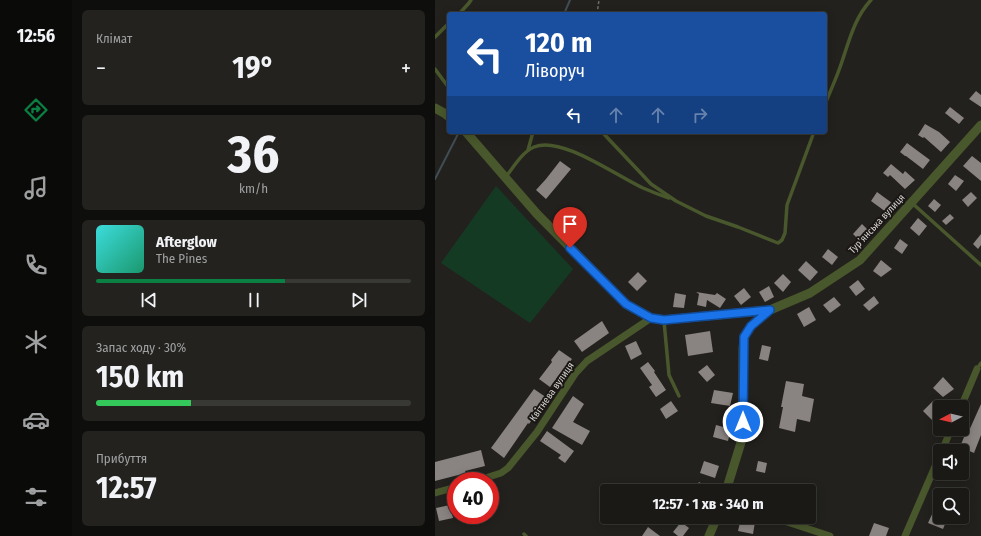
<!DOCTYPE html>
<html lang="uk">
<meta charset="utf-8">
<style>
:root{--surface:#1a1916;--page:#23221f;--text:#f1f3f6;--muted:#9fa0a1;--line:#383835;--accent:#0b8043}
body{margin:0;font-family:"Fira Sans Condensed",sans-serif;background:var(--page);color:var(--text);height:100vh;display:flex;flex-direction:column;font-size:15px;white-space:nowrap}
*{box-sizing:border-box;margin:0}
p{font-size:13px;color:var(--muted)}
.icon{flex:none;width:22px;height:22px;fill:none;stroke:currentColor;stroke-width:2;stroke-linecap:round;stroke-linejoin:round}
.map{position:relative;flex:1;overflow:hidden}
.sheet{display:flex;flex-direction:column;gap:10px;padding:10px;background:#0e0e0c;width:363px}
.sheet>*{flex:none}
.top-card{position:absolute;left:12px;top:12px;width:380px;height:122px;border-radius:4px;box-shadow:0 2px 10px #0003,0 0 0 1px var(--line);background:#1a4fa0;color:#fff;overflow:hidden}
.needle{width:26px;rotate:263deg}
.tools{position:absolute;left:498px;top:400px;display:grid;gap:8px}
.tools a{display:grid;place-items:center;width:36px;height:36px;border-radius:4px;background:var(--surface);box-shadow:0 2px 10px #0003,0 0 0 1px var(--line);font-size:20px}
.speed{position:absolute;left:12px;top:472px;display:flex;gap:8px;font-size:20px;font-weight:700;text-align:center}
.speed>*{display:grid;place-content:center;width:52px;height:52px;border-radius:50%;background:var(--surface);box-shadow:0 2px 10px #0003,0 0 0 1px var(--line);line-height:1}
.speed .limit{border:6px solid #d22;background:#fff;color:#111}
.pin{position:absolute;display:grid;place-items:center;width:34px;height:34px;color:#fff;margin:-41px -17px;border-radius:50% 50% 50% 0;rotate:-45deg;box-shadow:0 0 4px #0007}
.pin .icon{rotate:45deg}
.me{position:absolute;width:44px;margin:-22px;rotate:0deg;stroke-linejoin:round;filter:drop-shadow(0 0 3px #0008)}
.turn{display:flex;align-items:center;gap:14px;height:84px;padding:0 12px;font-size:18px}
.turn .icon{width:52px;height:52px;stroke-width:2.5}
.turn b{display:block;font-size:28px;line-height:34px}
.lanes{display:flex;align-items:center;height:38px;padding:0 12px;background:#0003;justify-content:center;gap:20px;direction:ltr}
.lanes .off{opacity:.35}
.big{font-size:30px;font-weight:700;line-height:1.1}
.sheet .tile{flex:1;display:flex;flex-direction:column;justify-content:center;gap:6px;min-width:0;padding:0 14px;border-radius:6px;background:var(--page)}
.sheet .dial{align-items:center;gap:0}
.dial b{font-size:52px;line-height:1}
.song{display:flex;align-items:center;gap:12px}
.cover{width:48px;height:48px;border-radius:6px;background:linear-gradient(135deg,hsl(180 70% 55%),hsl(160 70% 35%))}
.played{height:4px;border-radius:2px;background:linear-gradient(90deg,var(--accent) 60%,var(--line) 60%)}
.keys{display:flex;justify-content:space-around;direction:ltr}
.heat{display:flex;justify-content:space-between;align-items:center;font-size:22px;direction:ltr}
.charge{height:6px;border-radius:3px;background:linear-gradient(90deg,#34c759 30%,var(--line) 0)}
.trip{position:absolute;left:165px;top:484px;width:216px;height:40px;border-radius:4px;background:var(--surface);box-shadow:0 2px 10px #0003,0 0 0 1px var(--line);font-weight:700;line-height:40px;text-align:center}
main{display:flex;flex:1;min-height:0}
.menu{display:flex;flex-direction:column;width:72px;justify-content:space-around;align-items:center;background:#0a0a09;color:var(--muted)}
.menu .icon{width:28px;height:28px}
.menu .on{color:var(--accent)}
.menu b{font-size:18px;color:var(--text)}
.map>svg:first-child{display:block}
</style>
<main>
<nav class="menu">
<b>12:56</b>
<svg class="icon on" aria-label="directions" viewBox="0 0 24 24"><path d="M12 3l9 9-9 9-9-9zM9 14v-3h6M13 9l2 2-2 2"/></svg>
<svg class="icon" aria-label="music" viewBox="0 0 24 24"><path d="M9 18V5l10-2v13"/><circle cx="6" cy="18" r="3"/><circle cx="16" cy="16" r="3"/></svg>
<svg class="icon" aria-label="phone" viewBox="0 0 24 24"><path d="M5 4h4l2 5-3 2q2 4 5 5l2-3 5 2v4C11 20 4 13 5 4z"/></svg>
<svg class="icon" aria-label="climate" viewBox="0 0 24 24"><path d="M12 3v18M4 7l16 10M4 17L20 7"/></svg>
<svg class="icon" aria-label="car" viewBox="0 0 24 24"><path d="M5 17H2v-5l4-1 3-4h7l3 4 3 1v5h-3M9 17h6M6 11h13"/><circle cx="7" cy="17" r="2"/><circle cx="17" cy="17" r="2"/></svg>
<svg class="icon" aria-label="filters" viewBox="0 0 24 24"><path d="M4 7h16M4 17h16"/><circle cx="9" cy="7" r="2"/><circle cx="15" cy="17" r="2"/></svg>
</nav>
<section class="sheet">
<div class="tile"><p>Клімат</p>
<div class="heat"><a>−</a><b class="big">19°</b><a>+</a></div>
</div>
<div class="tile dial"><b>36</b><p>km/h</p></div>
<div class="tile">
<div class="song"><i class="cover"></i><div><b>Afterglow</b><p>The Pines</p></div></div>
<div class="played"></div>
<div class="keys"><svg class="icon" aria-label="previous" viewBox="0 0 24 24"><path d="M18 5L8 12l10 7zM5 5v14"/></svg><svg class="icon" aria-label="pause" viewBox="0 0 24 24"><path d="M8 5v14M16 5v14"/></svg><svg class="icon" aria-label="next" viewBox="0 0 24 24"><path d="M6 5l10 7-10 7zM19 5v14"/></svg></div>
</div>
<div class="tile"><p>Запас ходу · 30%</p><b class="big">150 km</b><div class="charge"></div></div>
<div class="tile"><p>Прибуття</p><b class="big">12:57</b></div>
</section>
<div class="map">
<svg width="546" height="536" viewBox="0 0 546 536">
<rect width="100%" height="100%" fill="#23211d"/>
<!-- green -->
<path fill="#153a24" d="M61,186L138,269L95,323L6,263Z"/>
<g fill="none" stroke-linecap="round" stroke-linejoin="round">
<!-- stream -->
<g stroke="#404d54" stroke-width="2">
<path d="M129,14L135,0"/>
<path d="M0,179L23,134"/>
</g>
</g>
<!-- building -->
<g fill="#898381">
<path d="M541,91L546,95V107L534,99Z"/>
<path d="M515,107L529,118L524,124L510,113Z"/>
<path d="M490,124L504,132L515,142L506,152L489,137L488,138L483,135Z"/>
<path d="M472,143L495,160L488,169L471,156H470L465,152Z"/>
<path d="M537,156L546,163V181L528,166Z"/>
<path d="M125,161L136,169L111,199L101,190L111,179Z"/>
<path d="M456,164L468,174L470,171L480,180L470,189L455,175L453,177L448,173Z"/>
<path d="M520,175L529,181L521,191L513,184Z"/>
<path d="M442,192L457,203L451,212L436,201Z"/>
<path d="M536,192L542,198L533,207L527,200Z"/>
<path d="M499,199L506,205L500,212L493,206Z"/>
<path d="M515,214L519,218L511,225L507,221Z"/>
<path d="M483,218L492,226L484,236L475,228Z"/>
<path d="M427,224L435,232L426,242L418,234Z"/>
<path d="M546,234V245L543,249L538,244Z"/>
<path d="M465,239L473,245L467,254L459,248Z"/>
<path d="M393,249L403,257L397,265L387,257Z"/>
<path d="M446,260L457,269L446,277L438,271Z"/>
<path d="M371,261L383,272L375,281L363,270Z"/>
<path d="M203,272L212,281L202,291L193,282Z"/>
<path d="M348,274L356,282L348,292L339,283Z"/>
<path d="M423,280L430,289L421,296L414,287Z"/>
<path d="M334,286L339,297L330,302L324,292Z"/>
<path d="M309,288L316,297L306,305L299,296Z"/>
<path d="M261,292L280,295L282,293L291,299L285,308L272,300L271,307L262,305L264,294Z"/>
<path d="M240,293L251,295L249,308L238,307Z"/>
<path d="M439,296L444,303L434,311L428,305Z"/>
<path d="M399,297L406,305L395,313L388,305Z"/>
<path d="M374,307L381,320L369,327L362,314Z"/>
<path d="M167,321L174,333L147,352L139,341Z"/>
<path d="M275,331L278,352L253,356L250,335Z"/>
<path d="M201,341L207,354L196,360L190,346Z"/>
<path d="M327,345L336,347L333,361L324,359Z"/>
<path d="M124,350L137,359L115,387L104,379L117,362L116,360Z"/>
<path d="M213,362L220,371L219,372L231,390L221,397L214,387L217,385L205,368Z"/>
<path d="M272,365L280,375L272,382L263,372Z"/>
<path d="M508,377L519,389L508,397L498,388Z"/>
<path d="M351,381L369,384L367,396L379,399L375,422L362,419L360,432L344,428L348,407H346Z"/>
<path d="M99,389L112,398L94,424L93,423L69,458L56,448Z"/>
<path d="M279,390L298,393L295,406L276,403Z"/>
<path d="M138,396L149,404L138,422L155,431L147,445L117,428Z"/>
<path d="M236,401L243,411L231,419L225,409Z"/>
<path d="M498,401L505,408V415L498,421L488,411Z"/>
<path d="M546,404V435L539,453L525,447L531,432L533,433Z"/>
<path d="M281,425L296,429L293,441L278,437Z"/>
<path d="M112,431L139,451L130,463L123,458L126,455L105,441Z"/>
<path d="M46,450L50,466L30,471L31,473L0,481V462Z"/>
<path d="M269,461L284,466L280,478L265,473Z"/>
<path d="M323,461L332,463L330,473L321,471Z"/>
<path d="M264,482L280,491H258Z"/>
<path d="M315,484L334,489V491H313Z"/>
<path d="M505,497V517H513L508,529L493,523Z"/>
<path d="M15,505L18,518L4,521L1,508Z"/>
<path d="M306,518L320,522L318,534L303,531Z"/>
<path d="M246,522L254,528L248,536H243L238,532Z"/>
<path d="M439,523L454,528L451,536H434Z"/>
<path d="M213,527L225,536H207Z"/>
</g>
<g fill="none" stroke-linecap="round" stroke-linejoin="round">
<!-- path -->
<path stroke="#6e6d69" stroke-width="1.5" stroke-dasharray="3 2" stroke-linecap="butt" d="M162,14L164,0"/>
<!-- service -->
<g stroke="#49572c" stroke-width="3.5">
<path d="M24,14L34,3L36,0"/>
<path d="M0,37L14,23"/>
<path d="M0,69L14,88"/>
<path d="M390,104C395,92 400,81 404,70C413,46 418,19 436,0"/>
<path d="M167,132L216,184L241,201L271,216L303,227L343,243L347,240L350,233L352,205L379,132"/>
<path d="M93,150L98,132"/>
<path d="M70,178C78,168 87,152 99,147C126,135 183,177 208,188C217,192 225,195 234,198"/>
<path d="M477,203L546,265"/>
<path d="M229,321L234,375L244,396"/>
<path d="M542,369L546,363"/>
<path d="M89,534L91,536"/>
</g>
<!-- minor -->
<g stroke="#49572c" stroke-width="7">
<path d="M526,407L542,369"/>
<path d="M507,451L516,429"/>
<path d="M41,481L66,473L73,468L102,432L140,374L152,361L216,318"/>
<path d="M0,493L21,487"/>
<path d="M337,517L395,536"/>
<path d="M470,536L505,455"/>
</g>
<!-- tertiary -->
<g stroke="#49572c" stroke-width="9">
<path d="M0,108L9,113L14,117"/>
<path d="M31,132L102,214L191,304L216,318L229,320L335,310"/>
<path d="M291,491L308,436V349L309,337L316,326L335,310L375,293L425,260L546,125"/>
<path d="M274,536L282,517"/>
</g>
</g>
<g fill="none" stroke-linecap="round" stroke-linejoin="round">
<defs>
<path id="route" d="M135,248L191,304L216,318L229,320L335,310L316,326L309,337L308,422"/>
</defs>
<!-- route casing -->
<use href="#route" stroke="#114b97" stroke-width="10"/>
<!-- route -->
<use href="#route" stroke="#1a73e8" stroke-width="7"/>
</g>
<g text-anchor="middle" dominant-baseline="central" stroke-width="4" stroke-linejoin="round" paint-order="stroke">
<!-- street labels -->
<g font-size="10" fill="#d4d3d0" stroke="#1a1714">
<text transform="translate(442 224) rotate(-47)">Турʼянська вулиця</text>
<text transform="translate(117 392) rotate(-55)">Квітнева вулиця</text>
</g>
</g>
</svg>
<div class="tools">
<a><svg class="needle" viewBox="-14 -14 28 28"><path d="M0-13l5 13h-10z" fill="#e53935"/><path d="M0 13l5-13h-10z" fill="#9fa0a1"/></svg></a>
<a><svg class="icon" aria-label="sound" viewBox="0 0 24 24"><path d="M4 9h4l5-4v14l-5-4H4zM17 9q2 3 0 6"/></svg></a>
<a><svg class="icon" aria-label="search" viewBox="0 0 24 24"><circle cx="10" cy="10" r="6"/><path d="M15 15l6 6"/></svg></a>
</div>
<div class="speed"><div class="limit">40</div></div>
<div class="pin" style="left:135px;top:248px;background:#d93025"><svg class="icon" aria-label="arrive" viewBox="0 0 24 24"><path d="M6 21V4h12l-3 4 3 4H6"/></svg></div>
<svg class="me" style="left:308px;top:422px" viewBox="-20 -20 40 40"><circle r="17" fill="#1a73e8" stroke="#fff" stroke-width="3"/><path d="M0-11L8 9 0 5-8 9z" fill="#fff"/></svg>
<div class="trip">12:57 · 1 хв · 340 m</div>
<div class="top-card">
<div class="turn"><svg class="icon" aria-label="left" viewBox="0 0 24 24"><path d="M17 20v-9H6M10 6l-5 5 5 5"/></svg><div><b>120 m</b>Ліворуч</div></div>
<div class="lanes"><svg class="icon" aria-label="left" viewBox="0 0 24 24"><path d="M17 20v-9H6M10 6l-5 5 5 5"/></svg><svg class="icon off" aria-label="ahead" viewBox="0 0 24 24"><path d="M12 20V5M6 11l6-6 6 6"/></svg><svg class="icon off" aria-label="ahead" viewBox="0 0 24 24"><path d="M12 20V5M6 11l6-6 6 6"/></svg><svg class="icon off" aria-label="right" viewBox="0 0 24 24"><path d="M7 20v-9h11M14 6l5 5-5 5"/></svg></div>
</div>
</div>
</main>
